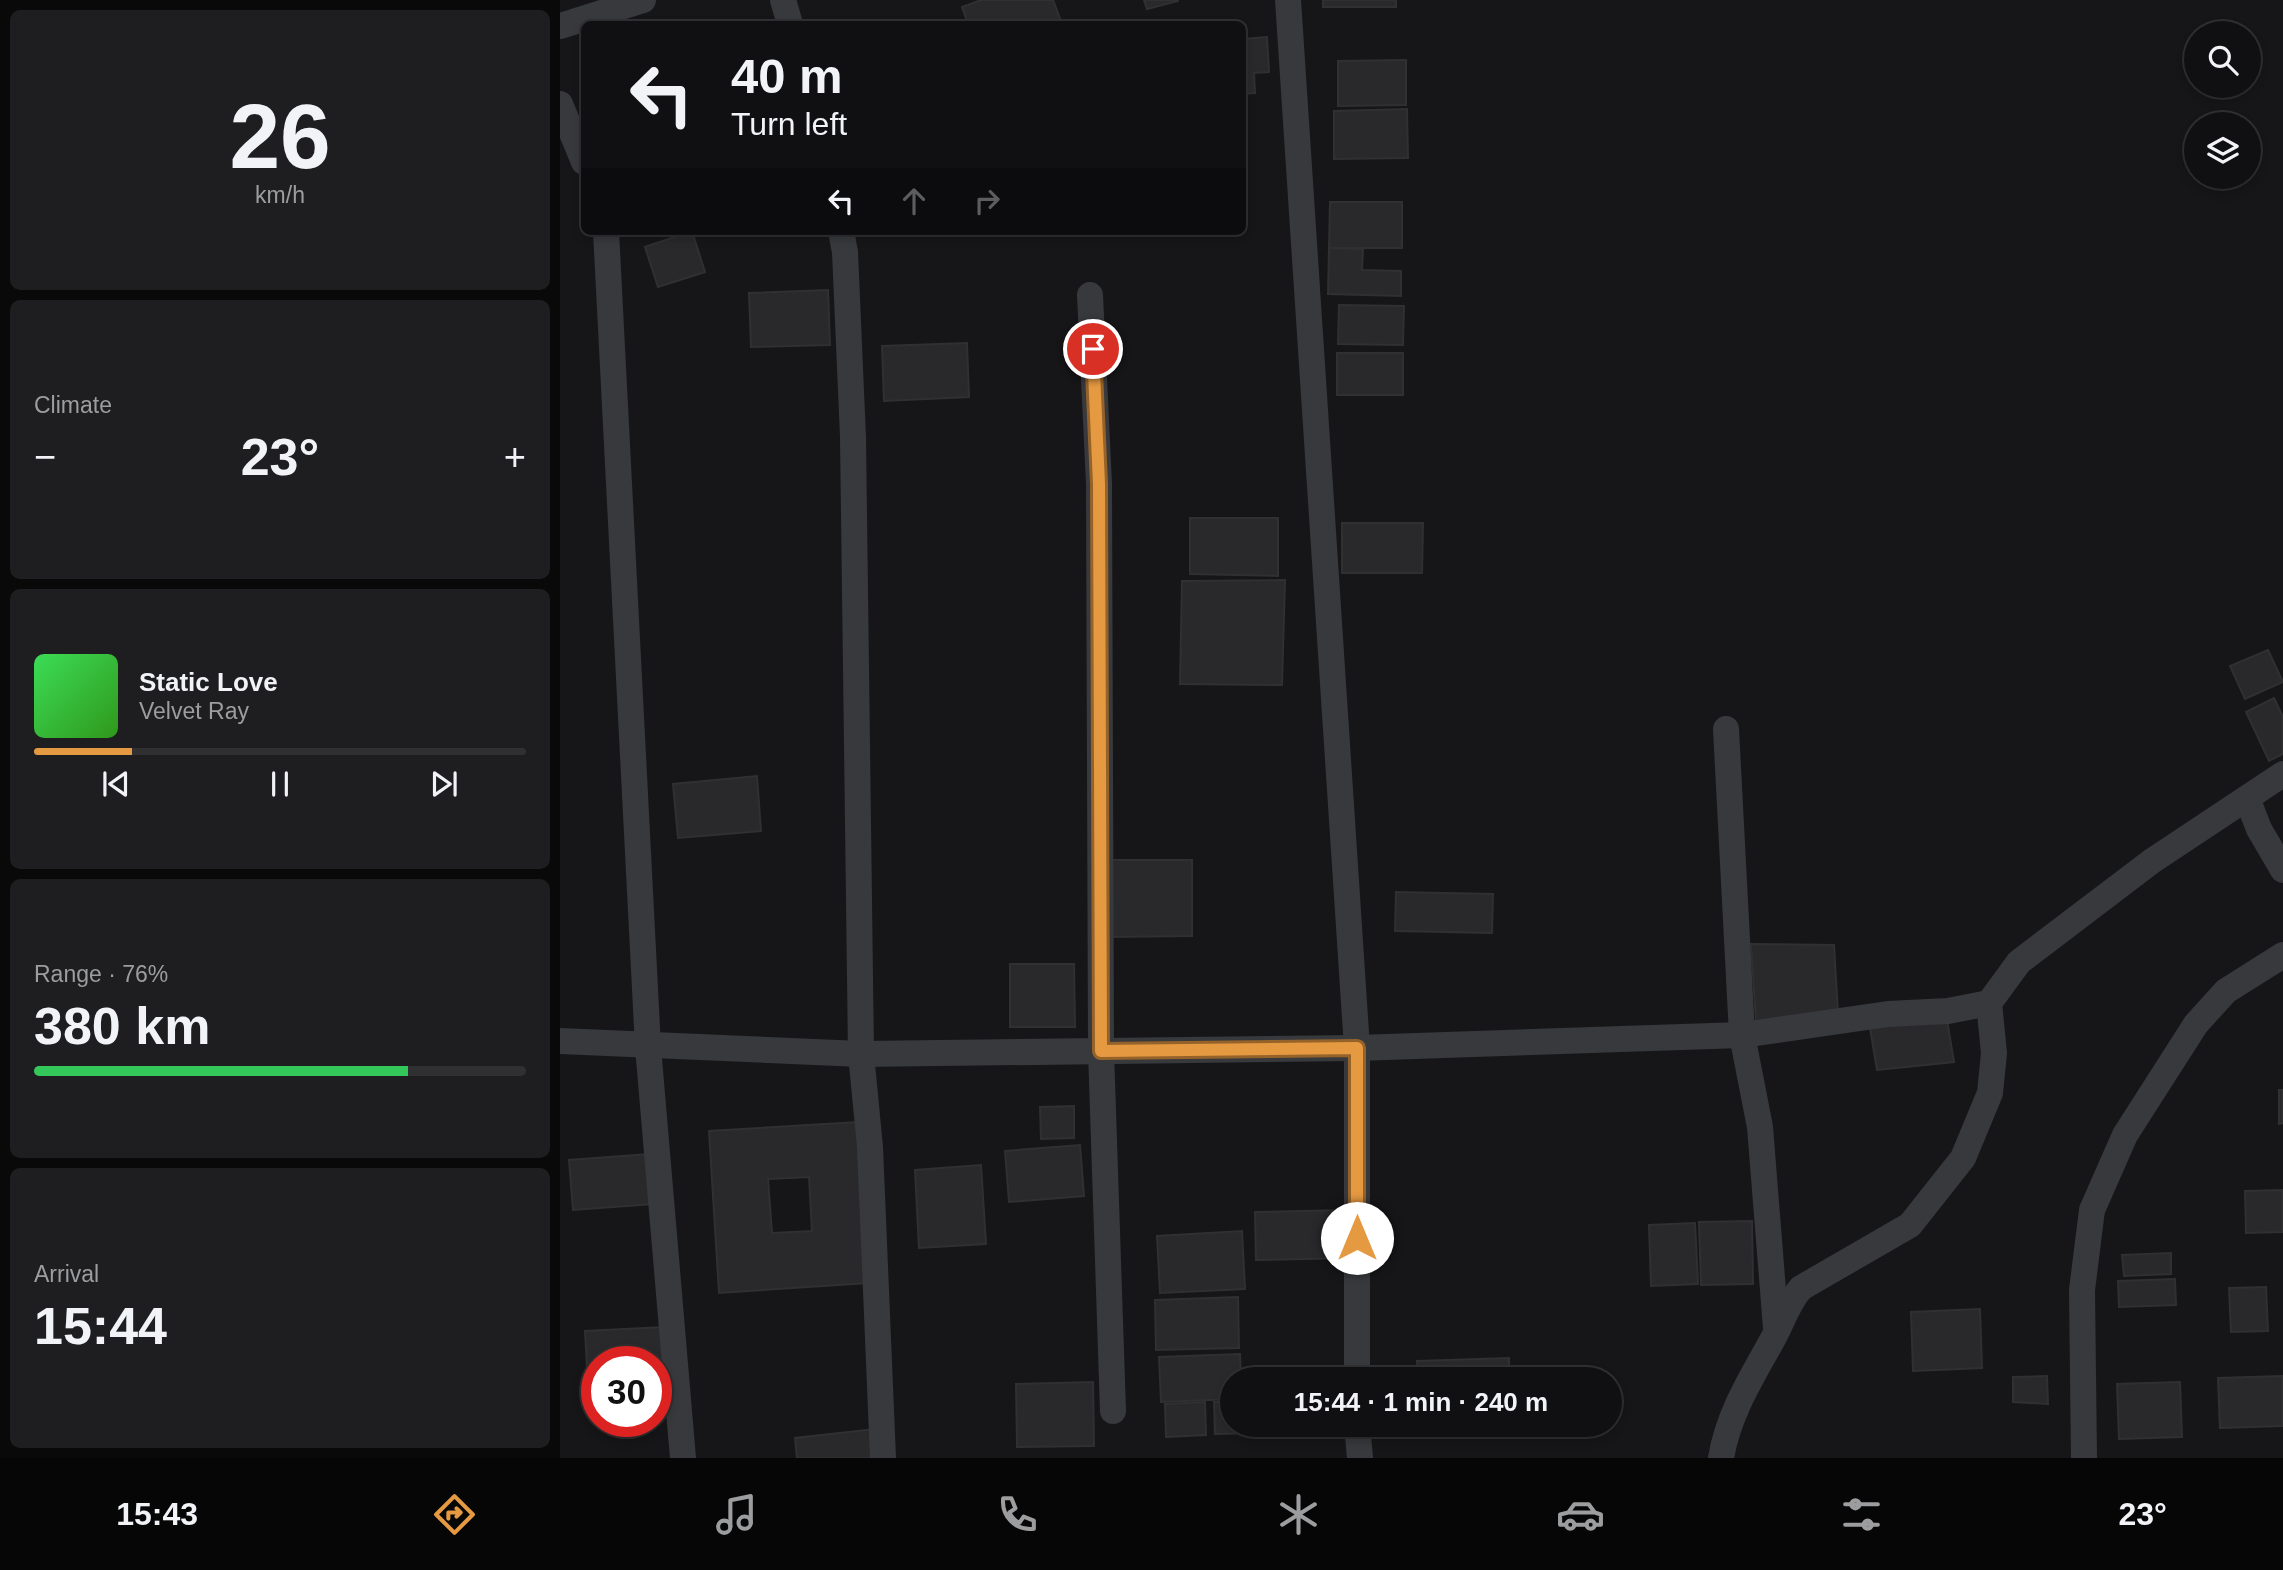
<!DOCTYPE html>
<meta charset="utf-8">
<style>
:root{--surface:#101012;--page:#1e1e20;--text:#f1f3f6;--muted:#9c9d9f;--line:#303032;--accent:#e59941}
body{margin:0;font-family:Arial,sans-serif;background:var(--page);color:var(--text);height:100vh;display:flex;flex-direction:column;font-size:26px;white-space:nowrap}
*{box-sizing:border-box;margin:0}
p{font-size:23px;color:var(--muted)}
.icon{flex:none;width:38px;height:38px;fill:none;stroke:currentColor;stroke-width:2;stroke-linecap:round;stroke-linejoin:round}
.map{position:relative;flex:1;overflow:hidden}
.details{display:flex;flex-direction:column;gap:10px;padding:10px;background:#09090a;width:560px}
.details>*{flex:none}
.guide{position:absolute;left:21px;top:21px;width:665px;height:214px;border-radius:10px;box-shadow:0 4px 10px #0003,0 0 0 2px var(--line);background:#101012;color:var(--text);overflow:hidden}
.controls{position:absolute;left:1624px;top:21px;display:grid;gap:14px}
.controls a{display:grid;place-items:center;width:77px;height:77px;border-radius:50%;background:var(--surface);box-shadow:0 4px 10px #0003,0 0 0 2px var(--line);font-size:35px}
.speed{position:absolute;left:21px;top:1346px;display:flex;gap:14px;font-size:35px;font-weight:700;text-align:center}
.speed>*{display:grid;place-content:center;width:91px;height:91px;border-radius:50%;background:var(--surface);box-shadow:0 4px 10px #0003,0 0 0 2px var(--line);line-height:1}
.speed .limit{border:10px solid #d22;background:#fff;color:#111}
.pin{position:absolute;display:grid;place-items:center;width:60px;height:60px;color:#fff;margin:-30px;border:4px solid #fff;border-radius:50%;box-shadow:0 2px 7px #0007}
.me{position:absolute;width:77px;margin:-38px;rotate:0deg;stroke-linejoin:round;filter:drop-shadow(0 0 5px #0008)}
.turn{display:flex;align-items:center;gap:24px;height:147px;padding:0 35px;font-size:32px}
.turn .icon{width:91px;height:91px;stroke-width:2.5}
.turn b{display:block;font-size:49px;line-height:60px}
.lanes{display:flex;align-items:center;height:66px;padding:0 35px;background:#0003;justify-content:center;gap:35px;direction:ltr}
.lanes .off{opacity:.35}
.big{font-size:52px;font-weight:700;line-height:1.1}
.details .widget{flex:1;display:flex;flex-direction:column;justify-content:center;gap:10px;min-width:0;padding:0 24px;border-radius:10px;background:var(--page)}
.details .dial{align-items:center;gap:0}
.dial b{font-size:91px;line-height:1}
.song{display:flex;align-items:center;gap:21px}
.cover{width:84px;height:84px;border-radius:10px;background:linear-gradient(135deg,hsl(130 70% 55%),hsl(110 70% 35%))}
.played{height:7px;border-radius:4px;background:linear-gradient(90deg,var(--accent) 20%,var(--line) 20%)}
.keys{display:flex;justify-content:space-around;direction:ltr}
.heat{display:flex;justify-content:space-between;align-items:center;font-size:38px;direction:ltr}
.charge{height:10px;border-radius:5px;background:linear-gradient(90deg,#34c759 76%,var(--line) 0)}
.trip{position:absolute;left:660px;top:1367px;width:402px;height:70px;border-radius:35px;background:var(--surface);box-shadow:0 4px 10px #0003,0 0 0 2px var(--line);font-weight:700;line-height:70px;text-align:center}
.tabs{display:flex;height:112px;justify-content:space-around;align-items:center;background:#060607;color:var(--muted)}
.tabs .icon{width:49px;height:49px}
.tabs .selected{color:var(--accent)}
.tabs b{font-size:32px;color:var(--text)}
main{display:flex;flex:1;min-height:0}
.map>svg:first-child{display:block}
</style>
<main>
<section class="details">
<div class="widget dial"><b>26</b><p>km/h</p></div>
<div class="widget"><p>Climate</p>
<div class="heat"><a>−</a><b class="big">23°</b><a>+</a></div>
</div>
<div class="widget">
<div class="song"><i class="cover"></i><div><b>Static Love</b><p>Velvet Ray</p></div></div>
<div class="played"></div>
<div class="keys"><svg class="icon" aria-label="previous" viewBox="0 0 24 24"><path d="M18 5L8 12l10 7zM5 5v14"/></svg><svg class="icon" aria-label="pause" viewBox="0 0 24 24"><path d="M8 5v14M16 5v14"/></svg><svg class="icon" aria-label="next" viewBox="0 0 24 24"><path d="M6 5l10 7-10 7zM19 5v14"/></svg></div>
</div>
<div class="widget"><p>Range · 76%</p><b class="big">380 km</b><div class="charge"></div></div>
<div class="widget"><p>Arrival</p><b class="big">15:44</b></div>
</section>
<div class="map">
<svg width="1723" height="1458" viewBox="0 0 1723 1458">
<rect width="100%" height="100%" fill="#161618"/>
<!-- building -->
<g fill="#29292c" stroke="#303033" stroke-width="2" fill-rule="evenodd">
<path d="M421,0H493L502,24H408L402,7Z"/>
<path d="M584,0H618V1L587,9Z"/>
<rect x="763" y="0" width="73" height="7"/>
<path d="M707,37L709,72L694,73L695,93L682,94V39Z"/>
<path d="M846,60V105L778,106V61Z"/>
<path d="M847,109L848,158L774,159V111Z"/>
<path d="M770,202H842V248H769Z"/>
<path d="M132,231L145,272L98,287L85,247Z"/>
<path d="M769,248L803,249L802,270L841,271V296L768,294Z"/>
<path d="M268,290L270,345L191,347L189,293Z"/>
<path d="M779,305L844,306L843,345L778,344Z"/>
<path d="M407,343L409,397L324,401L322,346Z"/>
<rect x="777" y="353" width="66" height="42"/>
<path d="M630,518H718V576L630,574Z"/>
<path d="M782,523H863L862,573H782Z"/>
<path d="M725,580L722,685L620,684L622,581Z"/>
<path d="M1708,650L1723,682L1685,699L1670,666Z"/>
<path d="M1714,698L1723,717V754L1709,761L1686,712Z"/>
<path d="M197,776L201,831L118,838L113,784Z"/>
<path d="M546,860H632V936L546,937Z"/>
<path d="M836,892L933,894L932,933L835,931Z"/>
<path d="M1191,944L1274,945L1278,1014L1196,1022Z"/>
<path d="M450,964H514L515,1027H450Z"/>
<path d="M1387,1020L1394,1062L1317,1070L1310,1028Z"/>
<path d="M1719,1090H1723V1123L1719,1124Z"/>
<path d="M514,1106V1138L481,1139L480,1107Z"/>
<path d="M298,1122L308,1283L159,1293L149,1131ZM249,1177L252,1231L212,1233L208,1179Z"/>
<path d="M520,1145L524,1196L449,1202L445,1151Z"/>
<path d="M89,1154L93,1204L13,1210L9,1160Z"/>
<path d="M421,1165L426,1244L359,1248L355,1170Z"/>
<path d="M1723,1190V1232L1686,1233L1685,1191Z"/>
<path d="M787,1210L789,1258L696,1260L695,1212Z"/>
<path d="M1192,1221L1193,1284L1141,1285L1139,1222Z"/>
<path d="M1135,1223L1138,1284L1091,1286L1089,1225Z"/>
<path d="M682,1231L685,1289L600,1293L597,1236Z"/>
<path d="M1611,1253V1274L1564,1276L1562,1255Z"/>
<path d="M1615,1279L1616,1305L1559,1307L1558,1281Z"/>
<path d="M1706,1287L1708,1331L1671,1332L1669,1288Z"/>
<path d="M678,1297L679,1348L596,1350L595,1300Z"/>
<path d="M1420,1309L1422,1368L1353,1371L1351,1312Z"/>
<path d="M104,1327L106,1382L96,1383V1362H37V1386H28L25,1331Z"/>
<path d="M680,1354L681,1379H672V1399L601,1402L599,1357Z"/>
<path d="M949,1358V1379H858L857,1361Z"/>
<path d="M1487,1376L1488,1404L1453,1402V1377Z"/>
<path d="M1723,1376V1426L1660,1428L1658,1378Z"/>
<path d="M533,1382L534,1446L457,1447L456,1384Z"/>
<path d="M1620,1382L1622,1437L1559,1439L1557,1384Z"/>
<path d="M645,1402L646,1435L606,1437L605,1404Z"/>
<path d="M654,1402H672V1424H698V1433L655,1434Z"/>
<path d="M315,1429L318,1458H237L235,1438Z"/>
</g>
<g fill="none" stroke-linecap="round" stroke-linejoin="round">
<!-- street -->
<g stroke="#37393c" stroke-width="26">
<path d="M223,0L230,24"/>
<path d="M728,0L797,1048V1379"/>
<path d="M0,26L83,0"/>
<path d="M0,104L24,162"/>
<path d="M46,231L88,1047L123,1458"/>
<path d="M281,231L285,252L293,437L301,1054L310,1147L323,1458"/>
<path d="M530,295L539,484L541,1051L553,1411"/>
<path d="M1166,729L1182,1035L1200,1127L1216,1328"/>
<path d="M1687,798L1699,829L1723,870"/>
<path d="M0,1041L301,1054L797,1048L1182,1035L1328,1014L1388,1011L1429,1003"/>
<path d="M797,1424L800,1458"/>
<path d="M1161,1458C1169,1411 1193,1376 1215,1335C1224,1318 1228,1303 1241,1288L1350,1225L1403,1158L1430,1093L1434,1053L1429,1003L1459,962L1592,861L1723,774"/>
<path d="M1524,1458L1522,1290L1532,1210L1565,1135L1636,1024L1666,991L1723,955"/>
</g>
</g>
<g fill="none" stroke-linecap="round" stroke-linejoin="round">
<defs>
<path id="route" d="M533,349L539,484L541,1051L797,1048V1238"/>
</defs>
<!-- route casing -->
<use href="#route" stroke="#95632a" stroke-width="18"/>
<!-- route -->
<use href="#route" stroke="#e59941" stroke-width="12"/>
</g>
</svg>
<div class="controls">
<a><svg class="icon" aria-label="search" viewBox="0 0 24 24"><circle cx="10" cy="10" r="6"/><path d="M15 15l6 6"/></svg></a>
<a><svg class="icon" aria-label="layers" viewBox="0 0 24 24"><path d="M12 4l9 5-9 5-9-5zM3 14l9 5 9-5"/></svg></a>
</div>
<div class="speed"><div class="limit">30</div></div>
<div class="pin" style="left:533px;top:349px;background:#d93025"><svg class="icon" aria-label="arrive" viewBox="0 0 24 24"><path d="M6 21V4h12l-3 4 3 4H6"/></svg></div>
<svg class="me" style="left:797px;top:1238px" viewBox="-20 -20 40 40"><circle r="19" fill="#fff"/><path d="M0-13L10 11 0 6-10 11z" fill="#e59941"/></svg>
<div class="trip">15:44 · 1 min · 240 m</div>
<div class="guide">
<div class="turn"><svg class="icon" aria-label="left" viewBox="0 0 24 24"><path d="M17 20v-9H6M10 6l-5 5 5 5"/></svg><div><b>40 m</b>Turn left</div></div>
<div class="lanes"><svg class="icon" aria-label="left" viewBox="0 0 24 24"><path d="M17 20v-9H6M10 6l-5 5 5 5"/></svg><svg class="icon off" aria-label="ahead" viewBox="0 0 24 24"><path d="M12 20V5M6 11l6-6 6 6"/></svg><svg class="icon off" aria-label="right" viewBox="0 0 24 24"><path d="M7 20v-9h11M14 6l5 5-5 5"/></svg></div>
</div>
</div>
</main>
<nav class="tabs">
<b>15:43</b>
<svg class="icon selected" aria-label="directions" viewBox="0 0 24 24"><path d="M12 3l9 9-9 9-9-9zM9 14v-3h6M13 9l2 2-2 2"/></svg>
<svg class="icon" aria-label="music" viewBox="0 0 24 24"><path d="M9 18V5l10-2v13"/><circle cx="6" cy="18" r="3"/><circle cx="16" cy="16" r="3"/></svg>
<svg class="icon" aria-label="phone" viewBox="0 0 24 24"><path d="M5 4h4l2 5-3 2q2 4 5 5l2-3 5 2v4C11 20 4 13 5 4z"/></svg>
<svg class="icon" aria-label="climate" viewBox="0 0 24 24"><path d="M12 3v18M4 7l16 10M4 17L20 7"/></svg>
<svg class="icon" aria-label="car" viewBox="0 0 24 24"><path d="M5 17H2v-5l4-1 3-4h7l3 4 3 1v5h-3M9 17h6M6 11h13"/><circle cx="7" cy="17" r="2"/><circle cx="17" cy="17" r="2"/></svg>
<svg class="icon" aria-label="filters" viewBox="0 0 24 24"><path d="M4 7h16M4 17h16"/><circle cx="9" cy="7" r="2"/><circle cx="15" cy="17" r="2"/></svg>
<b>23°</b>
</nav>
